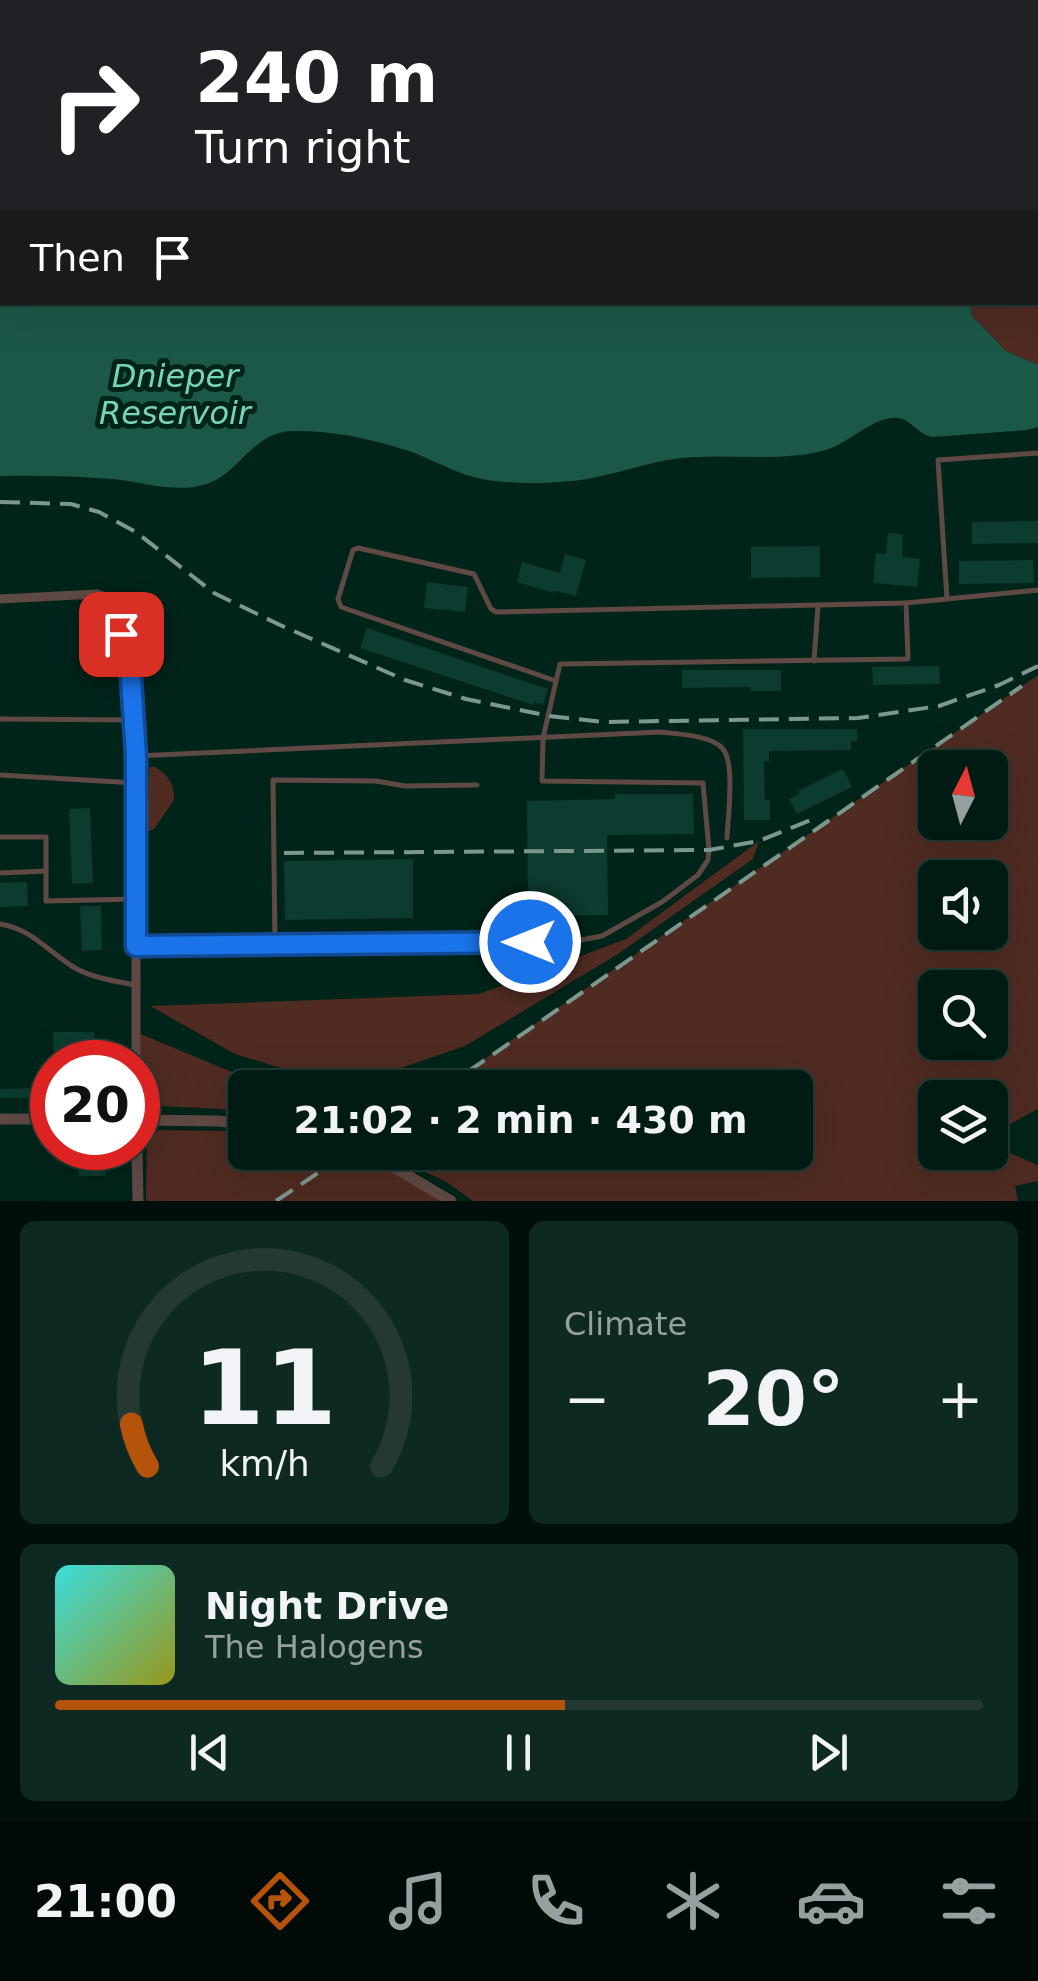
<!DOCTYPE html>
<meta charset="utf-8">
<style>
:root{--surface:#001b14;--page:#0e2822;--text:#f1f3f6;--muted:#95a1a0;--line:#223934;--accent:#b45309}
body{margin:0;font-family:"DejaVu Sans",sans-serif;background:var(--page);color:var(--text);height:100vh;display:flex;flex-direction:column;font-size:38px;white-space:nowrap}
*{box-sizing:border-box;margin:0}
p{font-size:32px;color:var(--muted)}
.icon{flex:none;width:55px;height:55px;fill:none;stroke:currentColor;stroke-width:2;stroke-linecap:round;stroke-linejoin:round}
.map{position:relative;height:1201px;overflow:hidden}
.drawer{display:flex;flex-direction:column;gap:20px;padding:20px;background:#000f0b;flex:1}
.drawer>*{flex:none}
.hud{position:absolute;left:0px;top:0px;width:1040px;height:305px;box-shadow:0 10px 40px #0002,0 0 0 2px var(--line);background:#202124;color:#fff;overflow:hidden}
.needle{width:65px;rotate:6deg}
.fabs{position:absolute;left:918px;top:750px;display:grid;gap:20px}
.fabs a{display:grid;place-items:center;width:90px;height:90px;border-radius:15px;background:var(--surface);box-shadow:0 10px 40px #0002,0 0 0 2px var(--line);font-size:50px}
.speed{position:absolute;left:30px;top:1040px;display:flex;gap:20px;font-size:50px;font-weight:700;text-align:center}
.speed>*{display:grid;place-content:center;width:130px;height:130px;border-radius:50%;background:var(--surface);box-shadow:0 10px 40px #0002,0 0 0 2px var(--line);line-height:1}
.speed .limit{border:15px solid #d22;background:#fff;color:#111}
.pin{position:absolute;display:grid;place-items:center;width:85px;height:85px;color:#fff;margin:-42px;border-radius:20px;box-shadow:0 5px 15px #0006}
.me{position:absolute;width:110px;margin:-55px;rotate:270deg;stroke-linejoin:round;filter:drop-shadow(0 0 8px #0008)}
.turn{display:flex;align-items:center;gap:35px;height:210px;padding:0 30px;font-size:45px}
.turn .icon{width:130px;height:130px;stroke-width:2.5}
.turn b{display:block;font-size:70px;line-height:85px}
.then{display:flex;align-items:center;height:95px;padding:0 30px;background:#0003;gap:20px;font-size:38px}
.big{font-size:75px;font-weight:600;line-height:1.1}
.drawer .widget{flex:1;display:flex;flex-direction:column;justify-content:center;gap:15px;min-width:0;padding:0 35px;border-radius:15px;background:var(--page)}
.drawer .dial{align-items:center;gap:0}
.dial svg{height:260px;overflow:visible;fill:none;stroke:var(--line);stroke-width:7;stroke-linecap:round;text-anchor:middle}
.dial text{fill:var(--text);stroke:none}
.song{display:flex;align-items:center;gap:30px}
.cover{width:120px;height:120px;border-radius:15px;background:linear-gradient(135deg,hsl(180 70% 55%),hsl(60 70% 35%))}
.played{height:10px;border-radius:5px;background:linear-gradient(90deg,var(--accent) 55%,var(--line) 55%)}
.keys{display:flex;justify-content:space-around;direction:ltr}
.heat{display:flex;justify-content:space-between;align-items:center;font-size:55px;direction:ltr}
.drawer .tiles{flex:1;display:grid;gap:20px;grid-template-columns:1fr 1fr}
.widget:last-child{grid-column:span 2}
.trip{position:absolute;left:228px;top:1070px;width:585px;height:100px;border-radius:15px;background:var(--surface);box-shadow:0 10px 40px #0002,0 0 0 2px var(--line);font-weight:600;line-height:100px;text-align:center}
.tab-bar{display:flex;height:160px;justify-content:space-around;align-items:center;background:#000b08;color:var(--muted)}
.tab-bar .icon{width:70px;height:70px}
.tab-bar .selected{color:var(--accent)}
.tab-bar b{font-size:45px;color:var(--text)}
.map>svg:first-child{display:block}
</style>
<div class="map">
<svg width="1038" height="1201" viewBox="0 0 1038 1201">
<rect width="100%" height="100%" fill="#00241a"/>
<!-- green -->
<g fill="#4f2b22" fill-rule="evenodd">
<path d="M1038,274V365L1006,351L972,316L970,302H1038Z"/>
<path d="M1038,675V1109L999,1130L1008,1152L1038,1165V1181L1015,1186L1018,1201H473L445,1181L383,1153L795,1152V1088L444,1087ZM935,768H990V822H935ZM935,878H990V932H935ZM935,988H990V1042H935ZM935,1098H990V1152H935Z"/>
<path d="M153,766C167,773 175,784 174,800L154,829L147,832L149,768Z"/>
<path d="M759,841L753,859L618,954L465,1046L404,1067L356,1075L294,1072L235,1054L150,1006L479,994L626,939Z"/>
<path d="M136,1032L246,1078L345,1087L245,1088V1114L222,1109L138,1105Z"/>
<path d="M147,1130L245,1131V1152L333,1153L404,1175L441,1201H146Z"/>
</g>
<!-- water -->
<g fill="#1c5848">
<path d="M200,0H1038V274V2H202Z"/>
<path d="M2,259V302L970,303L972,316L1006,351L1038,365V427L1027,430L932,437C916,434 910,416 893,418C869,420 849,443 826,450C775,464 719,451 667,460C635,466 604,478 572,481C539,484 498,485 466,475C450,469 434,461 417,454C379,440 333,430 292,431C250,433 239,476 203,485C175,493 142,482 113,479C76,476 37,475 0,476V260Z"/>
</g>
<!-- building -->
<g fill="#0c3b2f">
<path d="M1038,521V543L972,544V522Z"/>
<path d="M888,533L903,534L902,557L920,559L917,587L873,583L876,553L886,554Z"/>
<path d="M820,546V577L751,578V547Z"/>
<path d="M565,554L586,560L576,596L555,591L554,593L517,582L522,562L560,573Z"/>
<path d="M1033,560L1034,583L959,584V561Z"/>
<path d="M427,582L468,587L465,612L424,608Z"/>
<path d="M367,628L548,689L543,705L534,702L533,705L360,648Z"/>
<path d="M939,666L940,684L873,685L872,667Z"/>
<path d="M682,670H781V691H751V687L682,688Z"/>
<path d="M743,729H857V741H851V750L769,751V761H764L765,800H770V820H744Z"/>
<path d="M843,769L852,787L797,814L789,799L799,794L798,791Z"/>
<path d="M615,794H693L694,834L607,835L608,915L528,916L527,801L615,799Z"/>
<path d="M90,808L93,883L72,884L69,809Z"/>
<path d="M413,859V918L285,920L284,861Z"/>
<path d="M27,882L28,906L0,907V883Z"/>
<path d="M80,906H101L102,950L82,951Z"/>
<path d="M53,1032H94V1062H54Z"/>
<path d="M52,1072V1089H49V1097L0,1098V1089L41,1088V1073Z"/>
<rect x="79" y="1155" width="26" height="21"/>
</g>
<g fill="none" stroke-linecap="round" stroke-linejoin="round">
<!-- service -->
<g stroke="#5f4944" stroke-width="5">
<path d="M947,599L938,460L1038,453"/>
<path d="M814,661L818,605"/>
<path d="M556,681L341,607L338,599L353,550L358,548L474,574L491,609L496,612L906,603"/>
<path d="M0,719L134,720"/>
<path d="M136,756L660,732C677,734 712,735 723,749C735,763 728,818 727,838"/>
<path d="M0,775L136,783"/>
<path d="M0,837H46V901L136,899"/>
<path d="M0,873L46,871"/>
<path d="M0,924C32,929 48,952 75,968C93,978 115,981 136,985"/>
<path d="M275,944L273,780L376,781L405,786L477,785"/>
<path d="M136,945L570,942L602,936L662,902L698,875L708,860L709,850L703,783L542,781L543,738L560,664L908,659L906,603L1038,590"/>
</g>
<!-- minor -->
<g stroke="#5f4944" stroke-width="9">
<path d="M118,0L121,2"/>
<path d="M69,2L70,0"/>
<path d="M0,143L2,138"/>
<path d="M0,188L2,187"/>
<path d="M0,599L97,594L107,598L113,606L130,663L136,756V1062"/>
</g>
<!-- tertiary -->
<g stroke="#5f4944" stroke-width="11">
<path d="M0,1119H52"/>
<path d="M138,1120L218,1121L245,1124"/>
<path d="M137,1148L138,1201"/>
<path d="M368,1152L451,1201"/>
</g>
<!-- rail -->
<g stroke="#7c978f" stroke-width="4" stroke-dasharray="20 10" stroke-linecap="butt">
<path d="M0,502L71,504L99,512L136,532L214,593L280,625L405,680L466,699L549,716L603,722L858,718L939,706L999,685L1038,666"/>
<path d="M284,853L709,850L759,841L816,818"/>
<path d="M443,1088L488,1058L1022,686"/>
<path d="M276,1201L315,1175L341,1152"/>
</g>
</g>
<g fill="none" stroke-linecap="round" stroke-linejoin="round">
<defs>
<path id="route" d="M121,634L130,662L136,756V946L530,942"/>
</defs>
<!-- route casing -->
<use href="#route" stroke="#114b97" stroke-width="25"/>
<!-- route -->
<use href="#route" stroke="#1a73e8" stroke-width="18"/>
</g>
<g text-anchor="middle" dominant-baseline="central" stroke-width="10" stroke-linejoin="round" paint-order="stroke">
<!-- water labels -->
<g font-size="32" font-style="italic" fill="#78d4b8" stroke="#00241a">
<text x="175" y="376">Dnieper<tspan x="175" dy="37">Reservoir</tspan></text>
</g>
</g>
</svg>
<div class="fabs">
<a><svg class="needle" viewBox="-14 -14 28 28"><path d="M0-13l5 13h-10z" fill="#e53935"/><path d="M0 13l5-13h-10z" fill="#95a1a0"/></svg></a>
<a><svg class="icon" aria-label="sound" viewBox="0 0 24 24"><path d="M4 9h4l5-4v14l-5-4H4zM17 9q2 3 0 6"/></svg></a>
<a><svg class="icon" aria-label="search" viewBox="0 0 24 24"><circle cx="10" cy="10" r="6"/><path d="M15 15l6 6"/></svg></a>
<a><svg class="icon" aria-label="layers" viewBox="0 0 24 24"><path d="M12 4l9 5-9 5-9-5zM3 14l9 5 9-5"/></svg></a>
</div>
<div class="speed"><div class="limit">20</div></div>
<div class="pin" style="left:121px;top:634px;background:#d93025"><svg class="icon" aria-label="arrive" viewBox="0 0 24 24"><path d="M6 21V4h12l-3 4 3 4H6"/></svg></div>
<svg class="me" style="left:530px;top:942px" viewBox="-20 -20 40 40"><circle r="17" fill="#1a73e8" stroke="#fff" stroke-width="3"/><path d="M0-11L8 9 0 5-8 9z" fill="#fff"/></svg>
<div class="trip">21:02 · 2 min · 430 m</div>
<div class="hud">
<div class="turn"><svg class="icon" aria-label="right" viewBox="0 0 24 24"><path d="M7 20v-9h11M14 6l5 5-5 5"/></svg><div><b>240 m</b>Turn right</div></div>
<div class="then">Then<svg class="icon" aria-label="arrive" viewBox="0 0 24 24"><path d="M6 21V4h12l-3 4 3 4H6"/></svg></div>
</div>
</div>
<section class="drawer">
<div class="tiles">
<div class="widget dial"><svg viewBox="0 0 100 80">
<path d="M14 69A42 42 0 1 1 86 69"/>
<path d="M14 69A42 42 0 0 1 9 56" stroke="#b45309"/>
<text x="50" y="56" font-size="32" font-weight="700">11</text>
<text x="50" y="72" font-size="11">km/h</text>
</svg></div>
<div class="widget"><p>Climate</p>
<div class="heat"><a>−</a><b class="big">20°</b><a>+</a></div>
</div>
<div class="widget">
<div class="song"><i class="cover"></i><div><b>Night Drive</b><p>The Halogens</p></div></div>
<div class="played"></div>
<div class="keys"><svg class="icon" aria-label="previous" viewBox="0 0 24 24"><path d="M18 5L8 12l10 7zM5 5v14"/></svg><svg class="icon" aria-label="pause" viewBox="0 0 24 24"><path d="M8 5v14M16 5v14"/></svg><svg class="icon" aria-label="next" viewBox="0 0 24 24"><path d="M6 5l10 7-10 7zM19 5v14"/></svg></div>
</div>
</div>
</section>
<nav class="tab-bar">
<b>21:00</b>
<svg class="icon selected" aria-label="directions" viewBox="0 0 24 24"><path d="M12 3l9 9-9 9-9-9zM9 14v-3h6M13 9l2 2-2 2"/></svg>
<svg class="icon" aria-label="music" viewBox="0 0 24 24"><path d="M9 18V5l10-2v13"/><circle cx="6" cy="18" r="3"/><circle cx="16" cy="16" r="3"/></svg>
<svg class="icon" aria-label="phone" viewBox="0 0 24 24"><path d="M5 4h4l2 5-3 2q2 4 5 5l2-3 5 2v4C11 20 4 13 5 4z"/></svg>
<svg class="icon" aria-label="climate" viewBox="0 0 24 24"><path d="M12 3v18M4 7l16 10M4 17L20 7"/></svg>
<svg class="icon" aria-label="car" viewBox="0 0 24 24"><path d="M5 17H2v-5l4-1 3-4h7l3 4 3 1v5h-3M9 17h6M6 11h13"/><circle cx="7" cy="17" r="2"/><circle cx="17" cy="17" r="2"/></svg>
<svg class="icon" aria-label="filters" viewBox="0 0 24 24"><path d="M4 7h16M4 17h16"/><circle cx="9" cy="7" r="2"/><circle cx="15" cy="17" r="2"/></svg>
</nav>
